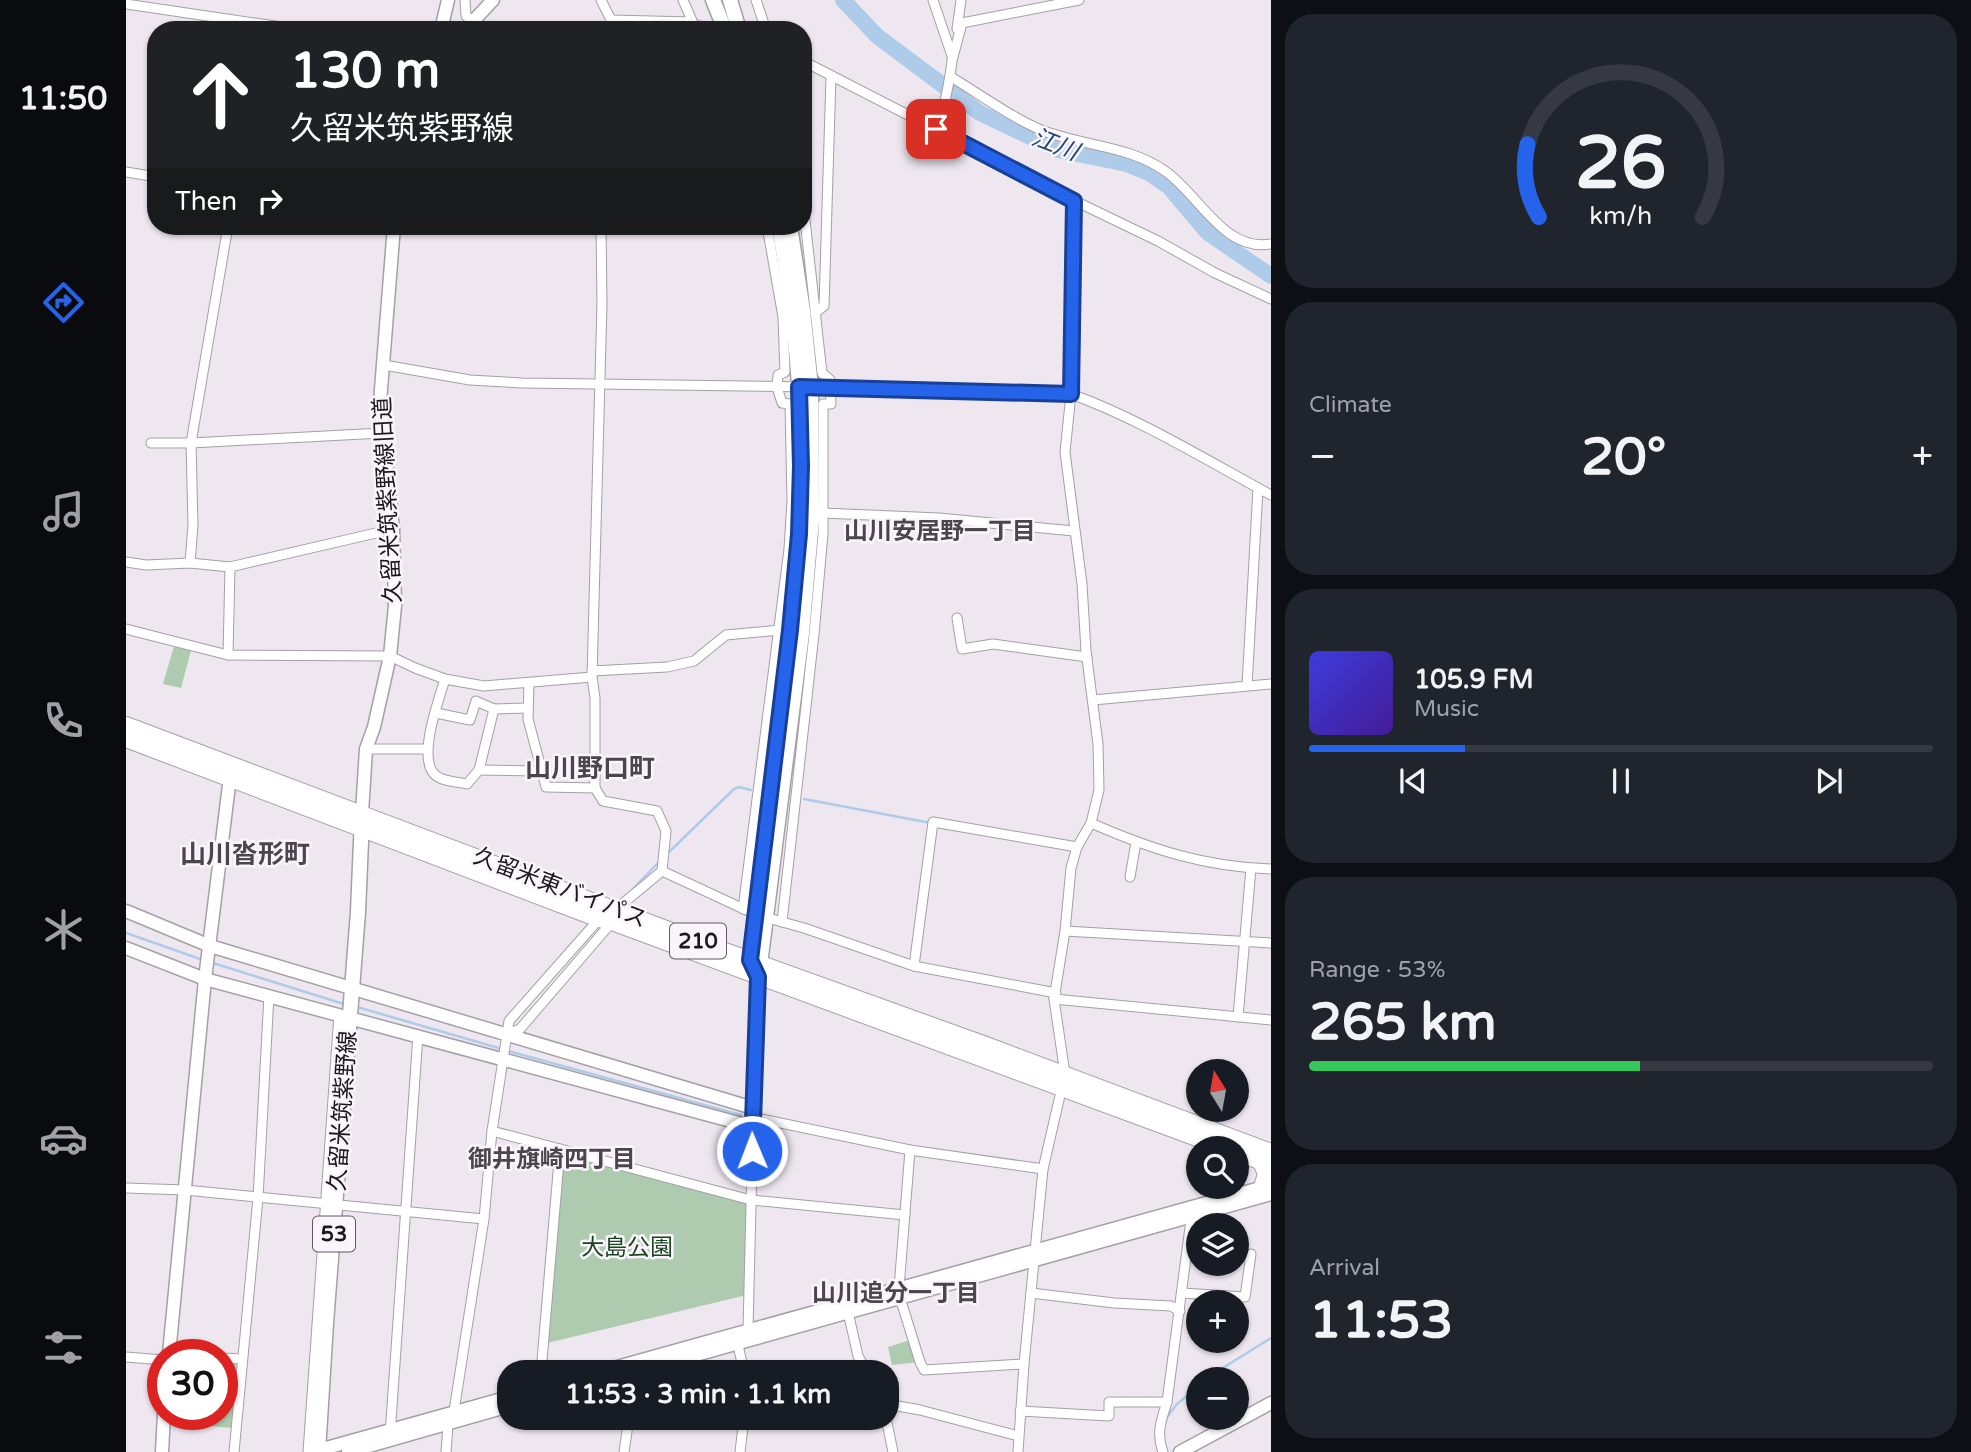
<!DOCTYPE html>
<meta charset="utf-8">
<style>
:root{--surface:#171b24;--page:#20242c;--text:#f1f3f6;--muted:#9ea1a6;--line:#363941;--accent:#2563eb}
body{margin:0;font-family:"Varela Round","Noto Sans JP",sans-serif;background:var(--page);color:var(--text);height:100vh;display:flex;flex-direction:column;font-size:26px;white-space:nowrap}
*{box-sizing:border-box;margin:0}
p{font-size:23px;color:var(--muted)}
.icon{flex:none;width:38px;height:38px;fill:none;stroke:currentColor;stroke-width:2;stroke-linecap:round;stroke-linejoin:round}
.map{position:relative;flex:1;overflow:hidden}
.details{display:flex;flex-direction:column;gap:14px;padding:14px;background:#0d0f14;width:700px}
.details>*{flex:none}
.hud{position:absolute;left:21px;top:21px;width:665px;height:214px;border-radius:28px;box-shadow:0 2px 5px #0004;background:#202124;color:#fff;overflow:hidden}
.needle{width:46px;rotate:349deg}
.fabs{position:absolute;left:1060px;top:1059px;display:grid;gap:14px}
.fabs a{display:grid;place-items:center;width:63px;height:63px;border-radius:50%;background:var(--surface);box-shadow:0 2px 5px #0004;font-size:35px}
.speed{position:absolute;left:21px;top:1339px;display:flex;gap:14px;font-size:35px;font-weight:700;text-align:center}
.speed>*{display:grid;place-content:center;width:91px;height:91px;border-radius:50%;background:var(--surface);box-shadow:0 2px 5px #0004;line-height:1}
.speed .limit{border:10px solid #d22;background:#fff;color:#111}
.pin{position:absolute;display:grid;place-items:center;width:60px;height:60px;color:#fff;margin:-30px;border-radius:14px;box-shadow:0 4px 10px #0006}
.me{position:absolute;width:77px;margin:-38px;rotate:359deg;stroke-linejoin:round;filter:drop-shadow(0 0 5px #0008)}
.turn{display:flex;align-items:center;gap:24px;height:147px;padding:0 28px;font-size:32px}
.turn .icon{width:91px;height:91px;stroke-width:2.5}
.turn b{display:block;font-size:49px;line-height:60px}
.then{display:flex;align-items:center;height:66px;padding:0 28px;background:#0003;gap:14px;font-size:26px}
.big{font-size:52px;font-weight:700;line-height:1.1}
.details .card{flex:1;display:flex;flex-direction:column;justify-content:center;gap:10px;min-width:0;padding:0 24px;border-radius:28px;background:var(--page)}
.details .dial{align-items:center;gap:0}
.dial svg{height:182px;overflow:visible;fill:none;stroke:var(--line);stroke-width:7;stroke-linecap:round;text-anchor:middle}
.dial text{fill:var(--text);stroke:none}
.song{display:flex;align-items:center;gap:21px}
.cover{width:84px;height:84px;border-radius:10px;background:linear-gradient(135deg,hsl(240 70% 55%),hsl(260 70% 35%))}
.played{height:7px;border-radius:4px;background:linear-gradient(90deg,var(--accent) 25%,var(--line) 25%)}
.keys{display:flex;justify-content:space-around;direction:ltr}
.heat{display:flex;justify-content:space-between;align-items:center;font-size:38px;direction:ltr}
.charge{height:10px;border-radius:5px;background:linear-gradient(90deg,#34c759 53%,var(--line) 0)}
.trip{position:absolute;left:371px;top:1360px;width:402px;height:70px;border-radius:28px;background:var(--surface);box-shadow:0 2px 5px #0004;font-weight:700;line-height:70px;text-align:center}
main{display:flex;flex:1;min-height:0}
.menu{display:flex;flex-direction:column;width:126px;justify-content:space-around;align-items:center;background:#090b0e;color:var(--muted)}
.menu .icon{width:49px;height:49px}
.menu .on{color:var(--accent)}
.menu b{font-size:32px;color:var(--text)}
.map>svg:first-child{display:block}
</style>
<main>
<nav class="menu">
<b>11:50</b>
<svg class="icon on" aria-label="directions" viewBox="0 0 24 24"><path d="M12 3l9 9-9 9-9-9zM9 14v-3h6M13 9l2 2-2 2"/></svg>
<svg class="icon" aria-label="music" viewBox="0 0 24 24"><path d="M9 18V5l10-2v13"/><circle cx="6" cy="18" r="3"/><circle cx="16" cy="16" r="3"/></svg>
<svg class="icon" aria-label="phone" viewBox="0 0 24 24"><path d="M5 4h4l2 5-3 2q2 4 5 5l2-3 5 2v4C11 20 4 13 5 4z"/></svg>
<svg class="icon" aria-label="climate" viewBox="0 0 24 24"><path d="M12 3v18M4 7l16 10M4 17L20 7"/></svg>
<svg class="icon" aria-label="car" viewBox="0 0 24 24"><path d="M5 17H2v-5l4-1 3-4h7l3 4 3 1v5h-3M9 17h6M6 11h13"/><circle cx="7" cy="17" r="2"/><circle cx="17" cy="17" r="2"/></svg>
<svg class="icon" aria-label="filters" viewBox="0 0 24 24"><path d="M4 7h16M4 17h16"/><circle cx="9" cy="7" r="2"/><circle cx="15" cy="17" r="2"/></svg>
</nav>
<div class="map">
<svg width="1145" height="1452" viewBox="0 0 1145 1452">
<rect width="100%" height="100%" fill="#eee7f0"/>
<!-- green -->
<g fill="#aecbaf">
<path d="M49,643L66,647L55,688L37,684Z"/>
<path d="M434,1149L453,1153L478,1166L625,1200V1294L417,1344Z"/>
<path d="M781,1341H787L794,1362L766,1365L762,1347Z"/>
<path d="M96,1362L108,1363L110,1366L107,1428L47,1423L48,1414H96Z"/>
</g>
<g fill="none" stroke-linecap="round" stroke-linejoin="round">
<!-- stream -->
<g stroke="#aeccea" stroke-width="2.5">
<path d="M678,799L805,823"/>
<path d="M541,854L608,789L613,787L625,790"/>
<path d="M502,894L534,861"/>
<path d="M0,933L77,960"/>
<path d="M87,963L221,1005"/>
<path d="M231,1007L376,1049"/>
<path d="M382,1051L615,1115"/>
<path d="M1079,1379L1145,1338"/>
<path d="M1039,1420L1050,1405L1073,1385"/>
</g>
<!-- river -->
<path stroke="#aeccea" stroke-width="16" d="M717,0L751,36L854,113L932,150L1001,164L1023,173L1043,187L1082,233L1145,276"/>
<!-- street-tunnel -->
<path stroke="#cec8d0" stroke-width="9" stroke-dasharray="9 4.5" stroke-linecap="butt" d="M566,22L593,30"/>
<defs>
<g id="street">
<path d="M339,0L340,16L347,21"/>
<path d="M475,0L485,20L486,30"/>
<path d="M557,0L570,30"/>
<path d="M630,0L640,30"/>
<path d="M807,0L826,56"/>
<path d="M0,4L176,30"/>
<path d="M485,20L566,22"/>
<path d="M831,29L835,0"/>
<path d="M827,57L836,23L953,0"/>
<path d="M677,61L949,201L1032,241L1089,273L1145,299"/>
<path d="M825,77C852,93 889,120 918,131C958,146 1004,146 1039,171C1073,194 1097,252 1145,244"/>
<path d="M810,129C820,105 824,79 827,53"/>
<path d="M0,172L30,177"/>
<path d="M475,226L476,303L466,677L469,698V788L477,801L531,811L540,831L536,871"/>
<path d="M689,313L698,306L705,76"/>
<path d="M258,365L344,380L396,383L685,387L945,394C1012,418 1082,461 1145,495"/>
<path d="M25,443H65L256,433"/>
<path d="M697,513L813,518L948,531"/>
<path d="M0,562L20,565L64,563L104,567L267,529"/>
<path d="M64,563L67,525L65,443L102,226"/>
<path d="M831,618L836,649L867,644L961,657"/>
<path d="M0,629L102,655L264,656L289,668L319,679L358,686L466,677"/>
<path d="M102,655L104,567"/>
<path d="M466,671L541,667L568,661L600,635L654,630"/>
<path d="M403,683L402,719L420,787L469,788"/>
<path d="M1121,686L1132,488"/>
<path d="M967,700L1145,684"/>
<path d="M368,709L402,708"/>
<path d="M310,713L344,720L350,701L368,709L353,770L341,784C333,782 322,782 314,778C287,767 313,700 319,679"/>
<path d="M240,749H300"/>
<path d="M353,770L417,771"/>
<path d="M965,823C1024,849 1079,867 1145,869"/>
<path d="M536,871L620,910"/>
<path d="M1004,877L1010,842"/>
<path d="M617,909L663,549L666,501L664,404L656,403L651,387L652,375L659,372L657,317L641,226"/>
<path d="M489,910L536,871"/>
<path d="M642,918L678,928L788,966L930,993"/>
<path d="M656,922L688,634L697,534V404H705L704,380L696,373L677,202"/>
<path d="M939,931L1145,943"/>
<path d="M788,966L807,822L951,847"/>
<path d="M928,999L1145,1020"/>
<path d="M1112,1017L1125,868"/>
<path d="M381,1034L394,1029L486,922"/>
<path d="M626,1117L784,1150L917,1169"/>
<path d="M366,1131L625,1200L779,1215"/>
<path d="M784,1150L773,1288L774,1298L794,1362L798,1370L898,1364"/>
<path d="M0,1188L59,1190L358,1219"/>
<path d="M905,1293L988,1303L1045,1306L1054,1311"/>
<path d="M1056,1293L1119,1297L1125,1254"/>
<path d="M722,1312L732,1356L741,1372"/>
<path d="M0,1357L37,1360"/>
<path d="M96,1358L116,1359"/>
<path d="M415,1372L434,1149"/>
<path d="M618,1372L612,1345L622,1329L627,1124"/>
<path d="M761,1404L794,1410L892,1436"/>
<path d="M894,1411L983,1416V1402H1041"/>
<path d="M760,1418L767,1452"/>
<path d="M264,1435L292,1035"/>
<path d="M108,1452L132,1198L143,995"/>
<path d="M182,1452L213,1014"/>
<path d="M320,1452L322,1425L328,1411L358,1219L366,1131L383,1021L474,918"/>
<path d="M498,1452L503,1418"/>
<path d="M614,1452L618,1418"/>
<path d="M892,1452L898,1364L917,1169L939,1074L928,999L939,931L945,868L951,847L965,823L973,790L972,744L960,651L956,584L939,452L945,394L949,201"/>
<path d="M1037,1452C1030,1433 1035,1421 1041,1402L1066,1212"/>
</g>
<g id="secondary">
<path d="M315,30L322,0"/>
<path d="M339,30L367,0"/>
<path d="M236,813L240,749L248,727L264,656L269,606L267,529L254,402L268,226"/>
<path d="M0,911L84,946L627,1108L632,977"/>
<path d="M0,948L79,979L627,1127"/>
<path d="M43,1354L79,979L104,777"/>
<path d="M473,1372L1145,1185"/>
<path d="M509,1372L1145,1194"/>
<path d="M193,1450L383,1397"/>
<path d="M36,1452L38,1414"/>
<path d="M222,1452L383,1406"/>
<path d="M1054,1452L1145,1403"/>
</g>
<g id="primary">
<path d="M587,0L599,30"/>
<path d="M604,0L613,30"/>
<path d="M629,969L624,960C642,796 672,633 675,469C677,387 667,306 653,226"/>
<path d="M633,972L676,633L686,519L685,387L677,311L664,226"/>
<path d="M192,1452L200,1323L232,912L236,818"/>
</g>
<g id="highway">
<path d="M0,725L585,946L860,1045L1145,1152"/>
<path d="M0,739L473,919L486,922L1098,1148"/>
<path d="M1111,1153L1145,1165"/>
<path d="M1135,1162L1140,1174L1136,1187"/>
</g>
</defs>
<!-- street casing -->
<use href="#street" stroke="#a59fa6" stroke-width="11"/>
<!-- secondary casing -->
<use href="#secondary" stroke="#a59fa6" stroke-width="15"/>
<!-- primary casing -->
<use href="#primary" stroke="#a59fa6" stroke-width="17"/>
<!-- highway casing -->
<use href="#highway" stroke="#a59fa6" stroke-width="18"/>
<!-- street -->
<use href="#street" stroke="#fff" stroke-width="9"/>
<!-- secondary -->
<use href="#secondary" stroke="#fff" stroke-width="12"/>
<!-- primary -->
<use href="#primary" stroke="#fff" stroke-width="14"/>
<!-- highway -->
<use href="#highway" stroke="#fff" stroke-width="16"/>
</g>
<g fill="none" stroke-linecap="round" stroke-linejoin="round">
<defs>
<path id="route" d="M626,1151L632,977L624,960L664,630L673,534L675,466L673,387L945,394L948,201L810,129"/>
</defs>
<!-- route casing -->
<use href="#route" stroke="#184099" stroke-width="18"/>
<!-- route -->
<use href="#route" stroke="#2563eb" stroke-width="12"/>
</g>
<g text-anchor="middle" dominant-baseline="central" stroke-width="5" stroke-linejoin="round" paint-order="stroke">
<!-- shield labels -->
<g fill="#fbf4fd" stroke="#5e5b60" stroke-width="2">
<rect x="544" y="923.5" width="56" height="35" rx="5"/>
<rect x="187" y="1216.5" width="42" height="35" rx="5"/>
</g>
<g font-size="21" font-weight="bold" fill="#1b191c">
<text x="572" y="941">210</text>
<text x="208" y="1234">53</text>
</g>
<!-- street labels -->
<g font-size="23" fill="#1b191c" stroke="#fbf4fd">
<text transform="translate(262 500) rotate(-93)">久留米筑紫野線旧道</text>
<text transform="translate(434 888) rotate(21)">久留米東バイパス</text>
<text transform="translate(217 1111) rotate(-86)">久留米筑紫野線</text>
</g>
<!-- park labels -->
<g font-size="23" fill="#18461e" stroke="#fbf4fd">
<text x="501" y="1248">大島公園</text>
</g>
<!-- water labels -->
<g font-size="24" font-style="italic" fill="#1c4971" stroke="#fbf4fd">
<text transform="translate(929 145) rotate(21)">江川</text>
</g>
<!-- neighbourhood labels -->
<g font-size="24" font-weight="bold" fill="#4b454c" stroke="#fbf4fd">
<text x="814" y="531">山川安居野一丁目</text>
<text x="426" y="1159">御井旗崎四丁目</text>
<text x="770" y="1293">山川追分一丁目</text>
</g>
<!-- quarter labels -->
<g font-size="26" font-weight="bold" fill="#4b454c" stroke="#fbf4fd">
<text x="464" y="768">山川野口町</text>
<text x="119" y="854">山川沓形町</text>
</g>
</g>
</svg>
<div class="fabs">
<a><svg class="needle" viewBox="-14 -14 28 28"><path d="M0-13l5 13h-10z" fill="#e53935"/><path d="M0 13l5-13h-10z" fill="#9ea1a6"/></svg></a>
<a><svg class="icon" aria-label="search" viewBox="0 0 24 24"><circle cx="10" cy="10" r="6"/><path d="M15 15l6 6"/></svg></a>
<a><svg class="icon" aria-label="layers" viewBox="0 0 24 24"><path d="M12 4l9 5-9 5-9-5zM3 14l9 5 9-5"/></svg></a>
<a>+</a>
<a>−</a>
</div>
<div class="speed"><div class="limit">30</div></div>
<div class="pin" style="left:810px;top:129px;background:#d93025"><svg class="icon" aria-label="arrive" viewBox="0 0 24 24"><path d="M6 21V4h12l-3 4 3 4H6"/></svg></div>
<svg class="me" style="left:626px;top:1151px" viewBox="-20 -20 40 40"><circle r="17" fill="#2563eb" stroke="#fff" stroke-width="3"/><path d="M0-11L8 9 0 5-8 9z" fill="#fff"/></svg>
<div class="trip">11:53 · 3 min · 1.1 km</div>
<div class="hud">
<div class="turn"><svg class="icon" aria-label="ahead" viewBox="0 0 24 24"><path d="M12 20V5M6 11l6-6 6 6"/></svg><div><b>130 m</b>久留米筑紫野線</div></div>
<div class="then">Then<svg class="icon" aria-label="right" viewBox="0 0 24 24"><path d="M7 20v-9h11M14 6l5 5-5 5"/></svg></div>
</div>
</div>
<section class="details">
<div class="card dial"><svg viewBox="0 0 100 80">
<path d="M14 69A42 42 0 1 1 86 69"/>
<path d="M14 69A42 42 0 0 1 9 37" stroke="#2563eb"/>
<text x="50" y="56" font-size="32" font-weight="700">26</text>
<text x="50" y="72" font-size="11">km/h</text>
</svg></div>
<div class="card"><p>Climate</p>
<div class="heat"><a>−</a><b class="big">20°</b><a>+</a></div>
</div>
<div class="card">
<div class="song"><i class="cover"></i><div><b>105.9 FM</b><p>Music</p></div></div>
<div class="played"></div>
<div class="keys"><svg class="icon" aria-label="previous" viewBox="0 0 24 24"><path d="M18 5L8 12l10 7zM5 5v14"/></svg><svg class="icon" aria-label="pause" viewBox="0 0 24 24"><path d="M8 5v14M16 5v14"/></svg><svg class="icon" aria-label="next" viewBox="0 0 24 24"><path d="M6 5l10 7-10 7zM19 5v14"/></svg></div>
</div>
<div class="card"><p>Range · 53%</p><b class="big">265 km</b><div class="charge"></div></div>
<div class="card"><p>Arrival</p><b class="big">11:53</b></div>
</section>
</main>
